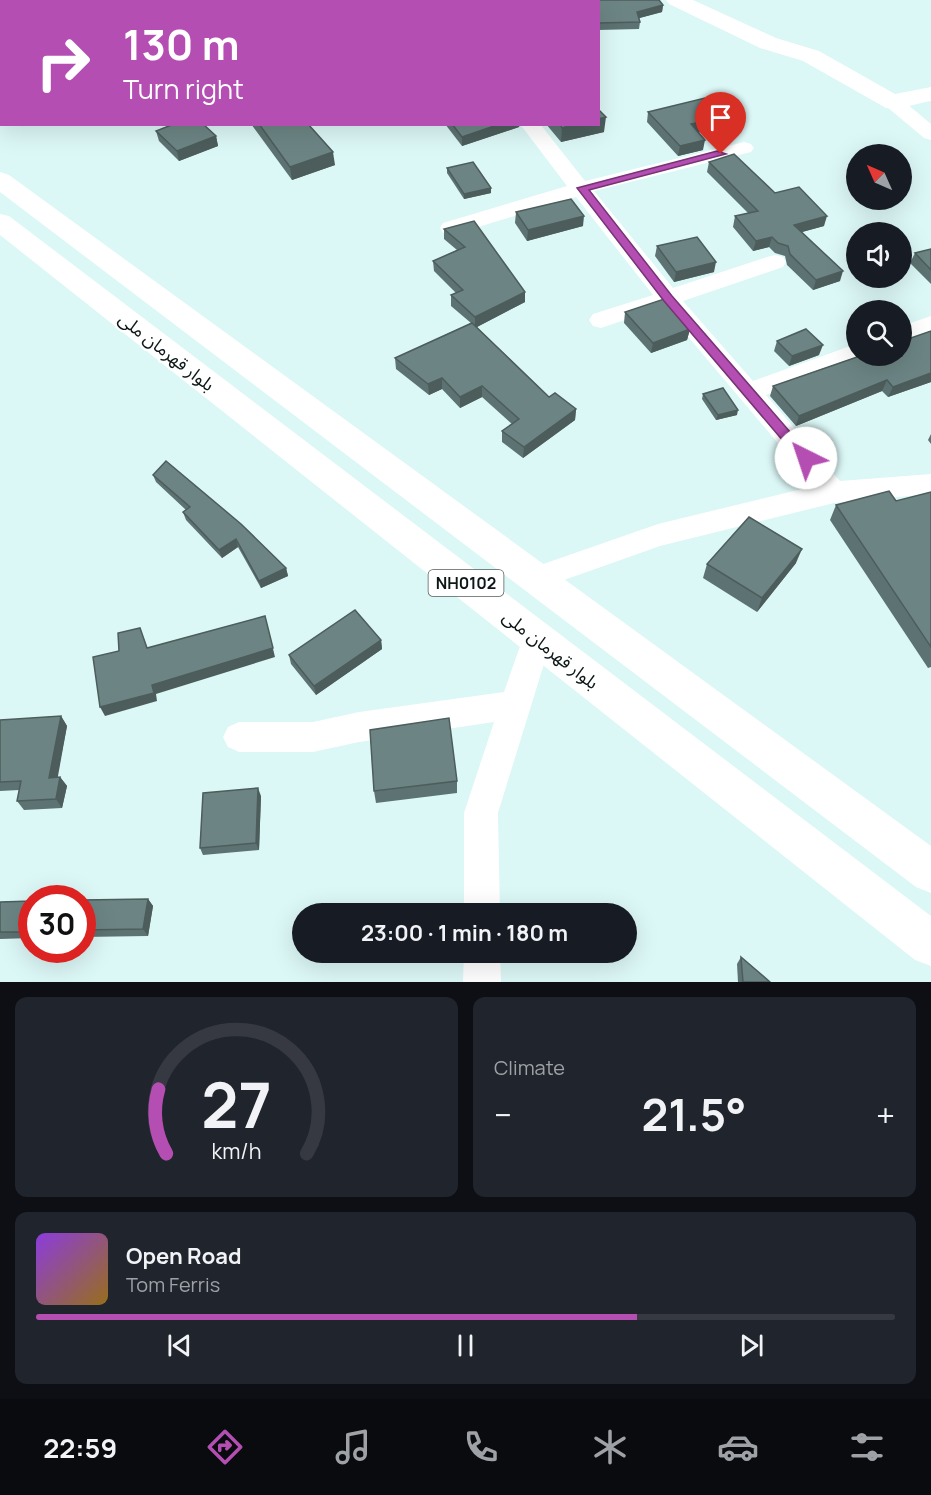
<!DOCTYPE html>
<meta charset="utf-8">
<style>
:root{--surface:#171b24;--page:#20242c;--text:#f1f3f6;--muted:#9ea1a6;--line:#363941;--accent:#b54eb2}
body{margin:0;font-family:Manrope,"Noto Sans Arabic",sans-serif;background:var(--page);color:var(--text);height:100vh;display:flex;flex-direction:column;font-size:22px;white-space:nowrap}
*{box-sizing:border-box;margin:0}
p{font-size:20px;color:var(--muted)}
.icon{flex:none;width:33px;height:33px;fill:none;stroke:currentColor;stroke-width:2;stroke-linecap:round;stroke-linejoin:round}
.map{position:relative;height:982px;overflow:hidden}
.panel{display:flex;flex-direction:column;gap:15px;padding:15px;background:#0d0f14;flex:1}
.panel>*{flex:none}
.top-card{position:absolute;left:0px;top:0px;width:600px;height:126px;box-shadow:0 6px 24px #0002;background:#b54eb2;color:#fff;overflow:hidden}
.needle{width:39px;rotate:315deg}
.buttons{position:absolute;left:846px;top:144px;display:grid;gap:12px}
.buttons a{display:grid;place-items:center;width:66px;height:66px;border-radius:50%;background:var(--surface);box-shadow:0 6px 24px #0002;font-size:30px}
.speed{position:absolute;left:18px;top:885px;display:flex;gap:12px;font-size:30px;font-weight:700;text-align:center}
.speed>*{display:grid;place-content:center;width:78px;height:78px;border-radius:50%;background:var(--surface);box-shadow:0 6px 24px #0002;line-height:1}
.speed .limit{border:9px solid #d22;background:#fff;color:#111}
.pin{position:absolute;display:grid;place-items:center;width:51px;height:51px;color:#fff;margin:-62px -26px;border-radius:50% 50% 50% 0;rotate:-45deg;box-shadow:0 0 6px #0007}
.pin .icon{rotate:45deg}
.me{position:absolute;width:66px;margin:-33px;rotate:319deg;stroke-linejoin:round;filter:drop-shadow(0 0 4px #0008)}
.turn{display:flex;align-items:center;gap:21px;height:126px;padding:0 24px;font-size:27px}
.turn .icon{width:78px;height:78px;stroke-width:2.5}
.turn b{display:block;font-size:42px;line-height:51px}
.big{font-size:45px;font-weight:700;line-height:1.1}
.panel .widget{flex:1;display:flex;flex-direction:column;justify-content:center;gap:9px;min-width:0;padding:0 21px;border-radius:12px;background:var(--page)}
.panel .dial{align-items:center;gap:0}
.dial svg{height:156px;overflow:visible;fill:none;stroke:var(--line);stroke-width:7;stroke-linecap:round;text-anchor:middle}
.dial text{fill:var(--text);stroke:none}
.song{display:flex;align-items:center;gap:18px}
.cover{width:72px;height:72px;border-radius:9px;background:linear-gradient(135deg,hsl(270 70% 55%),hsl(40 70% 35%))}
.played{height:6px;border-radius:3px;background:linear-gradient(90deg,var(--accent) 70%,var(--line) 70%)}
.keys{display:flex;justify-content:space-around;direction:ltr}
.heat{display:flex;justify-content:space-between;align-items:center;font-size:33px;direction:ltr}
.panel .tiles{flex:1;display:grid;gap:15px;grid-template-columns:1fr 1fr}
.widget:last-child{grid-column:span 2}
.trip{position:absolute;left:292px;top:903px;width:345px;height:60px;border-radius:30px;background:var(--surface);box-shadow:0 6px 24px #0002;font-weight:700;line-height:60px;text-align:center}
.menu{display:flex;height:96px;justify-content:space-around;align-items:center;background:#090b0e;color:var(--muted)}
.menu .icon{width:42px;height:42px}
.menu .current{color:var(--accent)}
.menu b{font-size:27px;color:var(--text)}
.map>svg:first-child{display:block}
</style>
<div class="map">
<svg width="931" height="982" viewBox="0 0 931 982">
<rect width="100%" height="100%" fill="#dbf7f6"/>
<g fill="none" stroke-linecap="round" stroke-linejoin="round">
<!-- street -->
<g fill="#fff" fill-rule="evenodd">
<path d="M894,97L901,99L931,124V140L924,138L887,107L884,103L887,99Z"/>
<path d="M520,124H540L585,181L744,142L751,144L754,148L751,152L594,191L673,288L767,257L775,255L783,257L786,262L783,267L683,301L753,381L856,344V356H866L865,358L766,395L840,481L931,474V494L834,503L660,546L536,590L526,586L522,578L526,570L658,524L814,486L663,307L601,328L593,326L589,320L593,314L653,295L576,197L459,233L451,235L443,233L440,228L443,223L567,186Z"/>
<path d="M931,316V333L902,343V326Z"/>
<path d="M537,625L548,629L552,638L498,813L500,914H464V813L494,722L359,742L313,752H239L228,747L223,737L228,727L239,722H313L359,712L504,692L526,629Z"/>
<path d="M464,952H500L501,982H463Z"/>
</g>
<!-- secondary -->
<g fill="#fff" fill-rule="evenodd">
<path d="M407,0H435L406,2Z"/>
<path d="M666,0H693L776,38L819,51L895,94L931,87V101C916,103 899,111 886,108L803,61L760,48L669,4Z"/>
</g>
<!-- highway -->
<g fill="#fff" fill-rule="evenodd">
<path d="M0,172L9,175L931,846V893L916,887L0,192Z"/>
<path d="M0,214L9,216L931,916V966L915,960L0,235Z"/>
</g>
</g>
<!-- wall -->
<g fill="#5d7272">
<path d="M586,0H659L663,5L662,12L639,18L640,22L639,29L598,30V2H587Z"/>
<path d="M648,112L723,117L721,127L698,132L703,150L678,156L647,122Z"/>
<path d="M251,124H308L335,165L292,180Z"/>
<path d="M445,124H520L519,127L462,146Z"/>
<path d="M546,124H598L604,132L561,142Z"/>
<path d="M156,131L216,136L218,146L179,161L159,141Z"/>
<path d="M709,162L775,193L824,226L802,232L840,281L813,290L787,265L785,256L775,253L769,247L753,251L733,227L735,216L748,213L707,172Z"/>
<path d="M447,168L491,188V193L464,199L447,173Z"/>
<path d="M516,212L583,226L527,241L515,223Z"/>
<path d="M444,229L525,292V302L477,327L549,397L576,409L575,420L523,458L502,442V431L512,424L482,397L460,408L442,389L429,395L396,369L395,358L471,323L451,306V295L456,293L434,271L433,261L457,250L444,239Z"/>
<path d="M657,246L714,272L674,282L655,256Z"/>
<path d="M931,249V284L910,263L915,253Z"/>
<path d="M625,312L690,329L687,340L651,353L624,323Z"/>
<path d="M931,331V382L888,397L882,391L796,426L770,396L773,386Z"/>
<path d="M777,341L819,355L789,366L774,351Z"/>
<path d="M703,394L737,415L716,420L702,399Z"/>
<path d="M931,434V444L928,440Z"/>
<path d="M153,475L286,568L288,576L261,588L238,547L222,558L186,520L183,512L186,510L156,482Z"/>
<path d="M931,492V667L928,668L830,520L836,505L896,501Z"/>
<path d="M796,563L757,612L703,578L707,564Z"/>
<path d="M381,640L382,649L316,695L291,664L289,655Z"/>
<path d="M61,716L67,726L57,777H60L67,786L62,808L24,810L17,801L19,790L0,791V720Z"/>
<path d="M457,781V793L376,803L374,791Z"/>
<path d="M261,796L259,850L203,855L200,848Z"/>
<path d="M148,899L153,906L148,936L82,937V900Z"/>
<path d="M32,901V938L0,939V902Z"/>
<path d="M741,957L770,982H738L737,964Z"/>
</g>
<!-- shaded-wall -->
<g fill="#4c5d5c">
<path d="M663,5L662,12L636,19L637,12Z"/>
<path d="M2,83V92L0,93V84Z"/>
<path d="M606,117L604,132L561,142L562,128L575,124H598V119Z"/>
<path d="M723,117L721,127L689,135L691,124Z"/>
<path d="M500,124H520L519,127L462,146V137Z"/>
<path d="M216,136L218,146L179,161L177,151Z"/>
<path d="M705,140L703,150L678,156L680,146Z"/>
<path d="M333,152L335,165L292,180L290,167Z"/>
<path d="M491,188V193L464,199V194Z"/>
<path d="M584,216L583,226L527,241L528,230Z"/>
<path d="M827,216L824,226L791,235L794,225Z"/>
<path d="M772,237L769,247L753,251L756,241Z"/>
<path d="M716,262L714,272L674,282L676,272Z"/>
<path d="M843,271L840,281L813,290L816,280Z"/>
<path d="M525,292V302L475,328V317Z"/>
<path d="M690,329L687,340L651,353L653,343Z"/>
<path d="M823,345L819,355L789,366L792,356Z"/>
<path d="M931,373V382L888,397L893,387Z"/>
<path d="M442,378V389L429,395L428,384Z"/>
<path d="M887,380L882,391L796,426L799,416Z"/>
<path d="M482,386V397L460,408V397Z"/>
<path d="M576,409L575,420L523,458L524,447Z"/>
<path d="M738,410L737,415L716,420L718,415Z"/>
<path d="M236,539L238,547L222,558L219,550Z"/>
<path d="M802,549L796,563L757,612L762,598Z"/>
<path d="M286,568L288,576L261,588L259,581Z"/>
<path d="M265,616L275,657L156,694L157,701L105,716L100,707L152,685Z"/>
<path d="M381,640L382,649L316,695L314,686Z"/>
<path d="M61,716L67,726L56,787L49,778Z"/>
<path d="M60,777L67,786L62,808L56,799Z"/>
<path d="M258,788L261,796L259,850L256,843Z"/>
<path d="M148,899L153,906L148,936L143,929Z"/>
</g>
<!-- building -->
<g fill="#6c8584" stroke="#4c5d5c" stroke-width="1.5">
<path d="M0,0H84V2H2V30H0Z"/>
<rect x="127" y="0" width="45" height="2"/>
<rect x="495" y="0" width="25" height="2"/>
<path d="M589,0H659L663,5L637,12L640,22L598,23V2H590Z"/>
<path d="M2,40V60L1,46H0V41Z"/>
<path d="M0,62H2V83L0,84Z"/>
<path d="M705,98L723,117L691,124L705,140L680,146L648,112Z"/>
<path d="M598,109L606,117L598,119Z"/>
<path d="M174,124H203L216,136L177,151L156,131Z"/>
<path d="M259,124H308L333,152L290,167Z"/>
<path d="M452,124H500L462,137Z"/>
<path d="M560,124H575L562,128Z"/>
<path d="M734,154L775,193L799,187L827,216L794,225L843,271L816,280L790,254L788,246L778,243L772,237L756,241L735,216L758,211L709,162Z"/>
<path d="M473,162L491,188L464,194L447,168Z"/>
<path d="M571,199L584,216L528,230L516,212Z"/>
<path d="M474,221L525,292L475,317L451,295L463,290L433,261L465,247L444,229Z"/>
<path d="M697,237L716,262L676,272L657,246Z"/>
<path d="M931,249V270L915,253Z"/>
<path d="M664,299L690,329L653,343L625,312Z"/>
<path d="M472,323L549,397L555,393L576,409L524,447L502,431L519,419L482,386L460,397L442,378L428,384L395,358Z"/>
<path d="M806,329L823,345L792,356L777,341Z"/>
<path d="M931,331V373L893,387L887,380L799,416L773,386L860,356H902V341Z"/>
<path d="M723,388L738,410L718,415L703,394Z"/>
<path d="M166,461L241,524L286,568L259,581L236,539L219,550L183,512L190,507L153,475Z"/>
<path d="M889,491L896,501L931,492V647L836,505Z"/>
<path d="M749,517L802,549L762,598L707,564Z"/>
<path d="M355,610L381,640L314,686L289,655Z"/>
<path d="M265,616L273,648L152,685L154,693L100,707L93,657L119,651L118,633L140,628L147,648Z"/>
<path d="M61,716L49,778L60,777L56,799L17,801L21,781L0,782V720Z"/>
<path d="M449,718L457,781L374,791L370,730Z"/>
<path d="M258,788L256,843L200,848L203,793Z"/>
<path d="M148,899L143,929L82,930V900Z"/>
<path d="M32,901V932H0V902Z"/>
<path d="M741,957L770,982H743Z"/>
</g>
<!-- route -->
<path fill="#b54eb2" stroke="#763374" stroke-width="1.5" d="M717,151L726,154L589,190L672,296L810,455L812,458L806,463L801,462L664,301L577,188Z"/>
<g text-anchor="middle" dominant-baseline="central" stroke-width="5" stroke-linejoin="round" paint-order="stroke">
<!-- shield labels -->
<rect fill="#fff" stroke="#565d5d" stroke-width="1.5" x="428.5" y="570" width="75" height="26" rx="4.5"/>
<g font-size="16" font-weight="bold" fill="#0d1717">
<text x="466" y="583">NH0102</text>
</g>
<!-- street labels -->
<g font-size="18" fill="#0d1717" stroke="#fff">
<text transform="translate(167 351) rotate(38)">بلوار قهرمان ملی</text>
<text transform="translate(551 649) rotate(38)">بلوار قهرمان ملی</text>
</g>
</g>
</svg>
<div class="buttons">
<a><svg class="needle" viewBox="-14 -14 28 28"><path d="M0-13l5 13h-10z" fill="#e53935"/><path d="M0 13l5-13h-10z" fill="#9ea1a6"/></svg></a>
<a><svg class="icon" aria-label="sound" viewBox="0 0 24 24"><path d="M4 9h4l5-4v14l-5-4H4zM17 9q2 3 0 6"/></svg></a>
<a><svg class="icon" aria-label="search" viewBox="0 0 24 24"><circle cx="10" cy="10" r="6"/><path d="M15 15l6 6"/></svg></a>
</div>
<div class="speed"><div class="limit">30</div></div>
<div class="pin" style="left:721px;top:154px;background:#d93025"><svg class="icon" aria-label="arrive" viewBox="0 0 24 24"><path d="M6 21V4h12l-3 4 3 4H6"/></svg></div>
<svg class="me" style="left:806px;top:458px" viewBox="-20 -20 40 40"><circle r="19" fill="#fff"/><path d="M0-13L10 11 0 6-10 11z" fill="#b54eb2"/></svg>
<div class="trip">23:00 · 1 min · 180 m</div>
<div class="top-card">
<div class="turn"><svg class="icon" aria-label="right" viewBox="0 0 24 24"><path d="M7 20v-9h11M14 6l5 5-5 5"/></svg><div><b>130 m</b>Turn right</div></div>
</div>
</div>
<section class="panel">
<div class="tiles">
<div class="widget dial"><svg viewBox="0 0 100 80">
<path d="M14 69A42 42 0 1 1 86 69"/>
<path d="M14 69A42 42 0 0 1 10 36" stroke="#b54eb2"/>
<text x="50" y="56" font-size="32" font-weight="700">27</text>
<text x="50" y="72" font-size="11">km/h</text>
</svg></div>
<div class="widget"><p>Climate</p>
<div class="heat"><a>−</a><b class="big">21.5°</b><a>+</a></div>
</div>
<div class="widget">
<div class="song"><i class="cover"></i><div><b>Open Road</b><p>Tom Ferris</p></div></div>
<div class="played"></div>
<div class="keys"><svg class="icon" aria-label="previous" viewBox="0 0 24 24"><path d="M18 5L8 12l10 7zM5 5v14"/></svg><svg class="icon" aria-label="pause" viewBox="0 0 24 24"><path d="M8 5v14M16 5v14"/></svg><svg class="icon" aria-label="next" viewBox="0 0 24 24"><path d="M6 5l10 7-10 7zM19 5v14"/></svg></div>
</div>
</div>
</section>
<nav class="menu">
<b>22:59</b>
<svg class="icon current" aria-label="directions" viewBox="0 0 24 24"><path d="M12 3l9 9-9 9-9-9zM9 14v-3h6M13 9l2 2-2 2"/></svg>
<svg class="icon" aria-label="music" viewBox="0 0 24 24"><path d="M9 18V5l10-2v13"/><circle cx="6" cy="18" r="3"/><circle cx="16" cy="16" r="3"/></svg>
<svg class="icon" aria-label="phone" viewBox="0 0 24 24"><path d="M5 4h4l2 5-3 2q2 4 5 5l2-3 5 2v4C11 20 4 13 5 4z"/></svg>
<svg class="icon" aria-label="climate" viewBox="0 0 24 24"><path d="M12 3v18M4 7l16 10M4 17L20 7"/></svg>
<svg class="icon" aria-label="car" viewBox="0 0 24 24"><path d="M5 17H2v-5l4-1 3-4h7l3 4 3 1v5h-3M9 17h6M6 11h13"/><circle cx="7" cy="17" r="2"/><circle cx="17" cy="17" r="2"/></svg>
<svg class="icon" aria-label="filters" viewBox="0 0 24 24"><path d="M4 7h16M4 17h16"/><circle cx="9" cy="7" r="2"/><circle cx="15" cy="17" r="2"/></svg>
</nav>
